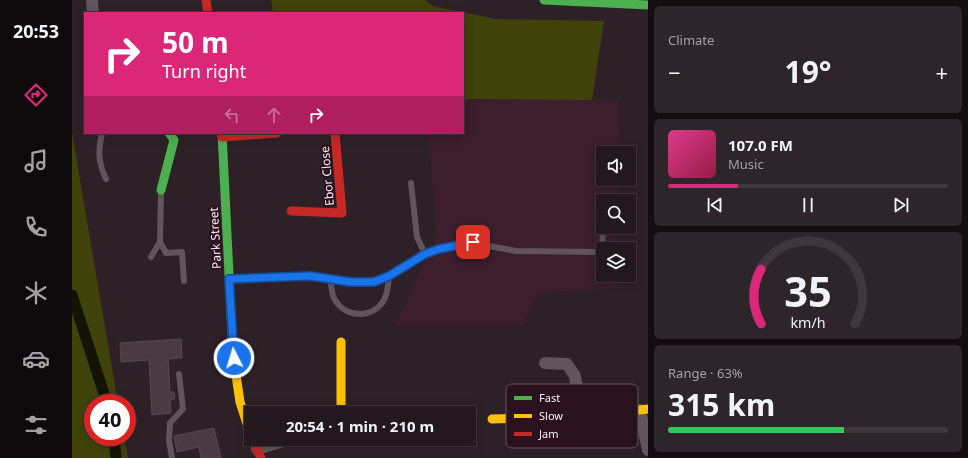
<!DOCTYPE html>
<meta charset="utf-8">
<style>
:root{--surface:#22181d;--page:#2e252a;--text:#f1f3f6;--muted:#a2a0a4;--line:#3f373b;--accent:#db2777}
body{margin:0;font-family:"Noto Sans",sans-serif;background:var(--page);color:var(--text);height:100vh;display:flex;flex-direction:column;font-size:15px;white-space:nowrap}
*{box-sizing:border-box;margin:0}
p{font-size:13px;color:var(--muted)}
.icon{flex:none;width:22px;height:22px;fill:none;stroke:currentColor;stroke-width:2;stroke-linecap:round;stroke-linejoin:round}
.map{position:relative;flex:1;overflow:hidden}
.sheet{display:flex;flex-direction:column;gap:6px;padding:6px;background:#130d10;width:320px}
.sheet>*{flex:none}
.hud{position:absolute;left:12px;top:12px;width:380px;height:122px;border-radius:0px;box-shadow:0 2px 10px #0003,0 0 0 1px var(--line);background:#db2777;color:#fff;overflow:hidden}
.fabs{position:absolute;left:524px;top:146px;display:grid;gap:8px}
.fabs a{display:grid;place-items:center;width:40px;height:40px;border-radius:0px;background:var(--surface);box-shadow:0 2px 10px #0003,0 0 0 1px var(--line);font-size:20px}
.speed{position:absolute;left:12px;top:394px;display:flex;gap:8px;font-size:20px;font-weight:700;text-align:center}
.speed>*{display:grid;place-content:center;width:52px;height:52px;border-radius:50%;background:var(--surface);box-shadow:0 2px 10px #0003,0 0 0 1px var(--line);line-height:1}
.speed .limit{border:6px solid #d22;background:#fff;color:#111}
.pin{position:absolute;display:grid;place-items:center;width:34px;height:34px;color:#fff;margin:-17px;border-radius:8px;box-shadow:0 2px 6px #0006}
.me{position:absolute;width:44px;margin:-22px;rotate:355deg;stroke-linejoin:round;filter:drop-shadow(0 0 3px #0008)}
.turn{display:flex;align-items:center;gap:14px;height:84px;padding:0 12px;font-size:18px}
.turn .icon{width:52px;height:52px;stroke-width:2.5}
.turn b{display:block;font-size:28px;line-height:34px}
.lanes{display:flex;align-items:center;height:38px;padding:0 12px;background:#0003;justify-content:center;gap:20px;direction:ltr}
.lanes .off{opacity:.35}
.big{font-size:30px;font-weight:700;line-height:1.1}
.sheet .card{flex:1;display:flex;flex-direction:column;justify-content:center;gap:6px;min-width:0;padding:0 14px;border-radius:6px;background:var(--page)}
.sheet .dial{align-items:center;gap:0}
.dial svg{height:104px;overflow:visible;fill:none;stroke:var(--line);stroke-width:7;stroke-linecap:round;text-anchor:middle}
.dial text{fill:var(--text);stroke:none}
.song{display:flex;align-items:center;gap:12px}
.cover{width:48px;height:48px;border-radius:6px;background:linear-gradient(135deg,hsl(330 70% 55%),hsl(340 70% 35%))}
.played{height:4px;border-radius:2px;background:linear-gradient(90deg,var(--accent) 25%,var(--line) 25%)}
.keys{display:flex;justify-content:space-around;direction:ltr}
.heat{display:flex;justify-content:space-between;align-items:center;font-size:22px;direction:ltr}
.charge{height:6px;border-radius:3px;background:linear-gradient(90deg,#34c759 63%,var(--line) 0)}
.trip{position:absolute;left:172px;top:406px;width:232px;height:40px;border-radius:0px;background:var(--surface);box-shadow:0 2px 10px #0003,0 0 0 1px var(--line);font-weight:700;line-height:40px;text-align:center}
main{display:flex;flex:1;min-height:0}
.tabs{display:flex;flex-direction:column;width:72px;justify-content:space-around;align-items:center;background:#0e0a0c;color:var(--muted)}
.tabs .icon{width:28px;height:28px}
.tabs .current{color:var(--accent)}
.tabs b{font-size:18px;color:var(--text)}
.map>svg:first-child{display:block}
</style>
<main>
<nav class="tabs">
<b>20:53</b>
<svg class="icon current" aria-label="directions" viewBox="0 0 24 24"><path d="M12 3l9 9-9 9-9-9zM9 14v-3h6M13 9l2 2-2 2"/></svg>
<svg class="icon" aria-label="music" viewBox="0 0 24 24"><path d="M9 18V5l10-2v13"/><circle cx="6" cy="18" r="3"/><circle cx="16" cy="16" r="3"/></svg>
<svg class="icon" aria-label="phone" viewBox="0 0 24 24"><path d="M5 4h4l2 5-3 2q2 4 5 5l2-3 5 2v4C11 20 4 13 5 4z"/></svg>
<svg class="icon" aria-label="climate" viewBox="0 0 24 24"><path d="M12 3v18M4 7l16 10M4 17L20 7"/></svg>
<svg class="icon" aria-label="car" viewBox="0 0 24 24"><path d="M5 17H2v-5l4-1 3-4h7l3 4 3 1v5h-3M9 17h6M6 11h13"/><circle cx="7" cy="17" r="2"/><circle cx="17" cy="17" r="2"/></svg>
<svg class="icon" aria-label="filters" viewBox="0 0 24 24"><path d="M4 7h16M4 17h16"/><circle cx="9" cy="7" r="2"/><circle cx="15" cy="17" r="2"/></svg>
</nav>
<div class="map">
<svg width="576" height="458" viewBox="0 0 576 458">
<rect width="100%" height="100%" fill="#2e2027"/>
<!-- built -->
<path fill="#3c1e2d" d="M391,99L547,100L546,153H531V179H546V201H531V227H546L545,249H531V275H545V288L467,293L452,325H323L364,238L357,133H391Z"/>
<!-- green -->
<g fill="#3f430a">
<path d="M199,0H353L361,6L423,19L532,21L520,100L391,99V13H305L303,11L287,13H201Z"/>
<path d="M0,133L46,403H21V437H52L56,458H0Z"/>
</g>
<g fill="none" stroke-linecap="round" stroke-linejoin="round">
<!-- canal -->
<g stroke="#131404" stroke-width="11">
<path d="M0,295L35,403"/>
<path d="M42,437L44,458"/>
</g>
</g>
<!-- building -->
<g fill="#4c3a43" stroke="#564a50">
<path d="M109,339L110,358L96,359L98,392H102L103,399L98,400L99,413L80,415L77,360L49,362L48,343Z"/>
<path d="M142,428L149,458H129L127,447L105,452L102,436Z"/>
</g>
<g fill="none" stroke-linecap="round" stroke-linejoin="round">
<!-- lane -->
<g stroke="#5f555a" stroke-width="6">
<path d="M30,133C26,151 26,162 34,179"/>
<path d="M339,183L345,237L353,254"/>
<path d="M88,242L94,253L110,252L112,281"/>
<path d="M79,257L88,242L89,192"/>
<path d="M159,279L249,277L279,283L302,282L317,276L353,254L367,249L401,243L444,251L530,252L531,227"/>
<path d="M258,279C260,286 259,294 263,300C274,318 301,319 312,300C316,293 316,284 317,276"/>
<path d="M100,458L97,441L98,423L111,409L107,374"/>
</g>
<!-- street -->
<g stroke="#5f555a" stroke-width="12">
<path d="M20,0L21,13"/>
<path d="M473,363L495,364L503,376L510,417"/>
<path d="M568,410L576,450"/>
<path d="M185,449L218,439"/>
</g>
<!-- fast -->
<g stroke="#4caf50" stroke-width="9">
<path d="M472,0L576,5"/>
<path d="M150,133L161,355"/>
<path d="M89,190L102,140L97,133"/>
</g>
<!-- slow -->
<g stroke="#ffc107" stroke-width="9">
<path d="M269,342V413"/>
<path d="M161,355L168,402L179,436"/>
<path d="M420,419L510,417L576,409"/>
</g>
<!-- jam -->
<g stroke="#c62828" stroke-width="9">
<path d="M134,0L136,13"/>
<path d="M150,137L205,133"/>
<path d="M219,211L270,213L263,133"/>
<path d="M180,439L189,458"/>
</g>
</g>
<g fill="none" stroke-linecap="round" stroke-linejoin="round">
<defs>
<path id="route" d="M162,358L157,279L238,276L279,282H302L317,276L353,254L367,249L401,242"/>
</defs>
<!-- route casing -->
<use href="#route" stroke="#114b97" stroke-width="10"/>
<!-- route -->
<use href="#route" stroke="#1a73e8" stroke-width="7"/>
</g>
<g text-anchor="middle" dominant-baseline="central" stroke-width="4" stroke-linejoin="round" paint-order="stroke">
<!-- street labels -->
<g font-size="12" fill="#feeff6" stroke="#29111d">
<text transform="translate(255 176) rotate(-95)">Ebor Close</text>
<text transform="translate(143 238) rotate(-93)">Park Street</text>
</g>
</g>
<!-- legend -->
<rect x="434" y="384" width="132" height="64" rx="6" fill="#29111d" stroke="#69545e" stroke-width="1"/>
<rect x="442" y="396" width="18" height="4" fill="#4caf50"/>
<rect x="442" y="414" width="18" height="4" fill="#ffc107"/>
<rect x="442" y="432" width="18" height="4" fill="#c62828"/>
<g font-size="11" fill="#feeff6">
<text x="467" y="402">Fast</text>
<text x="467" y="420">Slow</text>
<text x="467" y="438">Jam</text>
</g>
</svg>
<div class="fabs">
<a><svg class="icon" aria-label="sound" viewBox="0 0 24 24"><path d="M4 9h4l5-4v14l-5-4H4zM17 9q2 3 0 6"/></svg></a>
<a><svg class="icon" aria-label="search" viewBox="0 0 24 24"><circle cx="10" cy="10" r="6"/><path d="M15 15l6 6"/></svg></a>
<a><svg class="icon" aria-label="layers" viewBox="0 0 24 24"><path d="M12 4l9 5-9 5-9-5zM3 14l9 5 9-5"/></svg></a>
</div>
<div class="speed"><div class="limit">40</div></div>
<div class="pin" style="left:401px;top:242px;background:#d93025"><svg class="icon" aria-label="arrive" viewBox="0 0 24 24"><path d="M6 21V4h12l-3 4 3 4H6"/></svg></div>
<svg class="me" style="left:162px;top:358px" viewBox="-20 -20 40 40"><circle r="17" fill="#1a73e8" stroke="#fff" stroke-width="3"/><path d="M0-11L8 9 0 5-8 9z" fill="#fff"/></svg>
<div class="trip">20:54 · 1 min · 210 m</div>
<div class="hud">
<div class="turn"><svg class="icon" aria-label="right" viewBox="0 0 24 24"><path d="M7 20v-9h11M14 6l5 5-5 5"/></svg><div><b>50 m</b>Turn right</div></div>
<div class="lanes"><svg class="icon off" aria-label="left" viewBox="0 0 24 24"><path d="M17 20v-9H6M10 6l-5 5 5 5"/></svg><svg class="icon off" aria-label="ahead" viewBox="0 0 24 24"><path d="M12 20V5M6 11l6-6 6 6"/></svg><svg class="icon" aria-label="right" viewBox="0 0 24 24"><path d="M7 20v-9h11M14 6l5 5-5 5"/></svg></div>
</div>
</div>
<section class="sheet">
<div class="card"><p>Climate</p>
<div class="heat"><a>−</a><b class="big">19°</b><a>+</a></div>
</div>
<div class="card">
<div class="song"><i class="cover"></i><div><b>107.0 FM</b><p>Music</p></div></div>
<div class="played"></div>
<div class="keys"><svg class="icon" aria-label="previous" viewBox="0 0 24 24"><path d="M18 5L8 12l10 7zM5 5v14"/></svg><svg class="icon" aria-label="pause" viewBox="0 0 24 24"><path d="M8 5v14M16 5v14"/></svg><svg class="icon" aria-label="next" viewBox="0 0 24 24"><path d="M6 5l10 7-10 7zM19 5v14"/></svg></div>
</div>
<div class="card dial"><svg viewBox="0 0 100 80">
<path d="M14 69A42 42 0 1 1 86 69"/>
<path d="M14 69A42 42 0 0 1 14 27" stroke="#db2777"/>
<text x="50" y="56" font-size="32" font-weight="700">35</text>
<text x="50" y="72" font-size="11">km/h</text>
</svg></div>
<div class="card"><p>Range · 63%</p><b class="big">315 km</b><div class="charge"></div></div>
</section>
</main>
